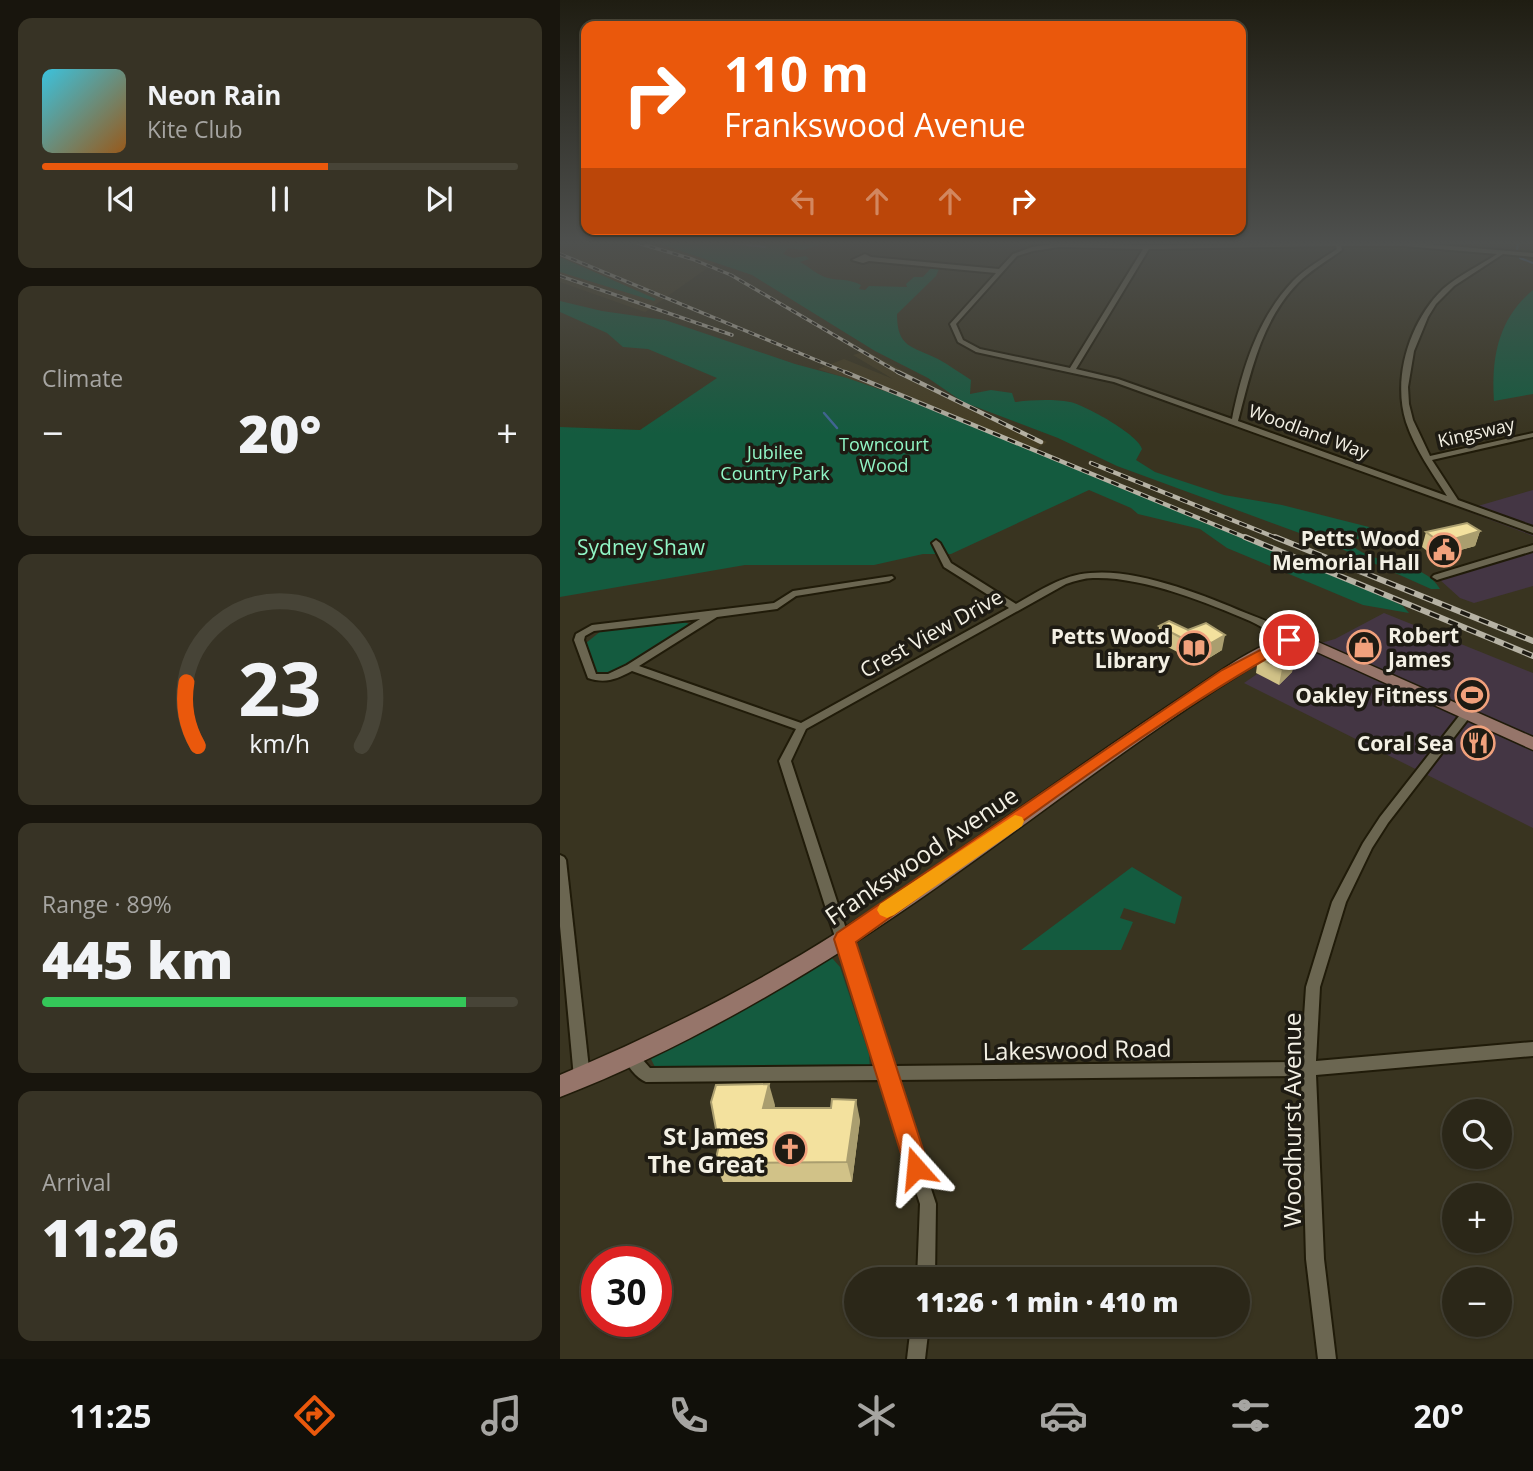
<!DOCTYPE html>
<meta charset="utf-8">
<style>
:root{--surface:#2b2718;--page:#373325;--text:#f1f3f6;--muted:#a6a5a2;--line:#474437;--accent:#ea580c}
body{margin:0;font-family:"Open Sans",sans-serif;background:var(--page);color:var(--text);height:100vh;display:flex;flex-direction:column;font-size:26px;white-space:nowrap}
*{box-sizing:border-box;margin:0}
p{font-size:23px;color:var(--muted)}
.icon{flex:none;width:38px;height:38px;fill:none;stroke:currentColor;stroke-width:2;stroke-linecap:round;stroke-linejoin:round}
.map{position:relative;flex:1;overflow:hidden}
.drawer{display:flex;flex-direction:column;gap:18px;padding:18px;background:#18150d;width:560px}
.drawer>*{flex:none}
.guide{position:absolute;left:21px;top:21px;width:665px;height:214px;border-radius:14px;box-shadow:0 2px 5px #0004,0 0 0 2px var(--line);background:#ea580c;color:#fff;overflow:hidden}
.buttons{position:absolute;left:882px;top:1099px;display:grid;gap:14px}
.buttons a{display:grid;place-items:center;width:70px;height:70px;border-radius:50%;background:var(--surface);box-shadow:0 2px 5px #0004,0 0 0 2px var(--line);font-size:35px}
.speed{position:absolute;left:21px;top:1246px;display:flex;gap:14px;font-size:35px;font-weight:700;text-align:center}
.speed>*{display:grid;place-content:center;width:91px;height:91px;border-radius:50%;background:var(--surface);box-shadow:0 2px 5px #0004,0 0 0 2px var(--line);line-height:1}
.speed .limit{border:10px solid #d22;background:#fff;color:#111}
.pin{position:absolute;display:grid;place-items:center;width:60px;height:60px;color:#fff;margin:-30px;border:4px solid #fff;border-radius:50%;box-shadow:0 2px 7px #0007}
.me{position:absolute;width:77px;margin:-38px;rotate:342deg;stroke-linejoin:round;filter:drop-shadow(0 0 5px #0008)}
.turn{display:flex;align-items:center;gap:24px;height:147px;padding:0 28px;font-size:32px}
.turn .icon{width:91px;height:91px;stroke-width:2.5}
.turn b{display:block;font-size:49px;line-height:60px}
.lanes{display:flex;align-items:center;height:66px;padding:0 28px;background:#0003;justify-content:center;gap:35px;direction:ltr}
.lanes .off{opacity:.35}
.big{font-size:52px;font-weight:800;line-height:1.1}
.drawer .card{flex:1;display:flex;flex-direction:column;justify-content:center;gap:10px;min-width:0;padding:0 24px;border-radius:14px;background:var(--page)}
.drawer .dial{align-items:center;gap:0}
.dial svg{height:182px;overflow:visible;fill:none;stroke:var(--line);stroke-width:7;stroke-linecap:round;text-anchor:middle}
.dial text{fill:var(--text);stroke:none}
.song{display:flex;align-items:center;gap:21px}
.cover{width:84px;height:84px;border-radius:10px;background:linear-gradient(135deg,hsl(190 70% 55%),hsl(30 70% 35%))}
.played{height:7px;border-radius:4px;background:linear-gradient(90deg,var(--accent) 60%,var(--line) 60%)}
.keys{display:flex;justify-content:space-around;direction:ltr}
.heat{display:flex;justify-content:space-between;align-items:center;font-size:38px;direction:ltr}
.charge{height:10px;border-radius:5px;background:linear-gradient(90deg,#34c759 89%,var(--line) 0)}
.trip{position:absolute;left:284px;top:1267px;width:406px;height:70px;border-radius:35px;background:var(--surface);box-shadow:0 2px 5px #0004,0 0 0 2px var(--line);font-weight:800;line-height:70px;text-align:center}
.tab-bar{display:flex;height:112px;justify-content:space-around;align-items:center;background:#11100a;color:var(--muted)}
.tab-bar .icon{width:49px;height:49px}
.tab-bar .selected{color:var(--accent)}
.tab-bar b{font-size:32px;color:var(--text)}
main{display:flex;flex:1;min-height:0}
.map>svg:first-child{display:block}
</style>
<main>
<section class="drawer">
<div class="card">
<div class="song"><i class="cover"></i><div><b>Neon Rain</b><p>Kite Club</p></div></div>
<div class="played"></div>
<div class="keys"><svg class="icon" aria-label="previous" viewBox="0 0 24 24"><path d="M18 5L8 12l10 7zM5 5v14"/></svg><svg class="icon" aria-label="pause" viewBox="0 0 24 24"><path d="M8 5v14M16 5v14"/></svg><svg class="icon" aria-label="next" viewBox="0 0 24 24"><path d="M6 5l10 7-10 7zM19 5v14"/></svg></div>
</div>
<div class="card"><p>Climate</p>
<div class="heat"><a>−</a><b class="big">20°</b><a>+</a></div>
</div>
<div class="card dial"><svg viewBox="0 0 100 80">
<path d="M14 69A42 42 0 1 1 86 69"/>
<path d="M14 69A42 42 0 0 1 9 41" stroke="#ea580c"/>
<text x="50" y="56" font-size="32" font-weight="700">23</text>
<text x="50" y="72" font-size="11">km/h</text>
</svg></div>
<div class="card"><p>Range · 89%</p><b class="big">445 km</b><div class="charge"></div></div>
<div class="card"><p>Arrival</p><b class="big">11:26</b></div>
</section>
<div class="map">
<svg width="973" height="1359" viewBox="0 0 973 1359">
<rect width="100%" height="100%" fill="#393420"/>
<!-- commercial -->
<g fill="#443644">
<path d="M973,490V536L904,510Z"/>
<path d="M973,549V586L914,603L900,598L879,579Z"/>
<path d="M824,613L973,673V828L684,683L729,652L775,639Z"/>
</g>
<!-- built -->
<g fill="#453d23">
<path d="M0,243H97L156,262L85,312L0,282Z"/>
<path d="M306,351L425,415L487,442L472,452L339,396L258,369L284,359L333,379L293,355Z"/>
</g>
<!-- green -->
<g fill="#145b3f">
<path d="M97,243H265L243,250L228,248L223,254L233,258L246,256L249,259L240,262C251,268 257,275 268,278C281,281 287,278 301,285L299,289L305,290L309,286L347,287L346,284L354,277H363L372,267H380L376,276L337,314C337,348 352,346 378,359C389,365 400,373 411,380L410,394L431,390L452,393L455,402C472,400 493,399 510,402C525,405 579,435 582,449L576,460L595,472L664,495L722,505L809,527L814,533L795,540L794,547C817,566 864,560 880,589H871L775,546L557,466L498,438L403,402L368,378L315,351L192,275Z"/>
<path d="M0,257L96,299L94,301L0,272Z"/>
<path d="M973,290V394L934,401C931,358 938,319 973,290Z"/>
<path d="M0,301L42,311L105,320L235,364L287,378L339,396L829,599L843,606L849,613L803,605L667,548L640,529L578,514L571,508L529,490L391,554H363L314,565H185L0,597V427L80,430L157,378L88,349L63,347L47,333L0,312Z"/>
<path d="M120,620L129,624L127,627L51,673L46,676L35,673L26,643L41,631Z"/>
<path d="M572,867L622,897L615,924L564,908L560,918L573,922L561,950H461Z"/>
<path d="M272,958L280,967L309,1054L310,1069L95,1067L89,1055Z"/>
</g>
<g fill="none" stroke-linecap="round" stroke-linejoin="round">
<!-- stream-far1 -->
<g stroke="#3f6695" stroke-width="2">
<path d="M172,243L205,247"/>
<path d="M957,250L958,243"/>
<path d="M960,258L973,263"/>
</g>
<!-- stream -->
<path stroke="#3f6695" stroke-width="2.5" d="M264,413L277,428"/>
<defs>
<g id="street">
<path d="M499,243L587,245L855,243L973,253V257L943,254L894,286L876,304L868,317L854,351L848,387L849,404L853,420L870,456L973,433V437L872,460L898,500L973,527V533L554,382L416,352L398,342L390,324L436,273L309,261L303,263L292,260L305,254L311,257L439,269L453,254L472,247ZM776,246L777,249C762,259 746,268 733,281C697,319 682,370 672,419L558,379L516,369L589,249ZM781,246H844L937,254C919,266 899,275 883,289C850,321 832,377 846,422C855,449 872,473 887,496L678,421C691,372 701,321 738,283C751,270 767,261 782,250ZM499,247L583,249L510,368L420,349L403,340L396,324L457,256L473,251Z"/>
<path d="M376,540L380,543L391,563L456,604C479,591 502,575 530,573C576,568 644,595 686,613C704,620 725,628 739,640L734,643C719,638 705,628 690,621C646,602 581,576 533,578C524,578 515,581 506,584L246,729L231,761L331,1066L741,1062L746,987L772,902L803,843L820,817L903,711L907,710L912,714L828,823L812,848L786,902L760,987L756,1061L973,1042V1056L756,1075L764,1259L776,1359H758L746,1259L741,1076L335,1080L376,1204L375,1279H357L360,1204L320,1080L86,1082C76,1078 67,1065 63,1056L65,1051L70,1049L75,1051L90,1068L316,1066L219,761L236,729L72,671C57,679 45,684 28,678L14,640L16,634L32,625L214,603L233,591L332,576L334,578L329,581L236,596L217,609L157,617L79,666L241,723L449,608L384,567L372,543ZM140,619L67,665L48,674H36L24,640L25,636L34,631Z"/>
<path d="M973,545V551L880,579L877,580L872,577L874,575Z"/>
<path d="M0,855L4,857L6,860L30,1078L27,1083L22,1085L17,1083L14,1078L0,926Z"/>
<path d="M351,1325H369L365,1359H347Z"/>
</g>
<path id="secondary" d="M734,635L758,642L973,737V750L748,648L734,645L727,646C574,734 440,850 291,945C200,1003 101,1058 0,1097V1075C95,1035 190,988 278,932C330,899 381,863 431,828C497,783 561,737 628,693C658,673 698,642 734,635Z"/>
</defs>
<!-- street casing -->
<use href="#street" stroke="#201b09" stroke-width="4"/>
<!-- secondary casing -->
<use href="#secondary" stroke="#201b09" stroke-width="3"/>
<!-- street -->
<use href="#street" fill="#6b6651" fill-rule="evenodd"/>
<!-- secondary -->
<use href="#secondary" fill="#96756a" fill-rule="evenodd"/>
<defs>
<g id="rail-far2">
<path d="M78,243L132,259L171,275L341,374"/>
<path d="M0,254L290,374"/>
<path d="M0,276L172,335"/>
</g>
<g id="rail-far1">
<path d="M285,372L689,539"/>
<path d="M338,372L481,442"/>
<path d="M531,463L719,539"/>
</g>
<g id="rail">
<path d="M685,537L973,656"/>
<path d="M715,537L973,641"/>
</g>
</defs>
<!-- rail-far2 casing -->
<use href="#rail-far2" stroke="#b6b2a4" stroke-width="3.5"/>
<!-- rail-far1 casing -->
<use href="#rail-far1" stroke="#b6b2a4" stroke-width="4.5"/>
<!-- rail casing -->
<use href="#rail" stroke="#b6b2a4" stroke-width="6"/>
<!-- rail-far2 -->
<use href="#rail-far2" stroke="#1e1b13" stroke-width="2" stroke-dasharray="6" stroke-linecap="butt"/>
<!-- rail-far1 -->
<use href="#rail-far1" stroke="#1e1b13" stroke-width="2.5" stroke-dasharray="8" stroke-linecap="butt"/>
<!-- rail -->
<use href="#rail" stroke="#1e1b13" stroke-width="3.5" stroke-dasharray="10" stroke-linecap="butt"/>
</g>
<!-- wall -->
<g fill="#d1c288">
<path d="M920,531L915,546L897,551L896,555L879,560L862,547L866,532Z"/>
<path d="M646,623L662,650L649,658L645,655L637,662L598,642L599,626L628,630Z"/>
<path d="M736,650L732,672L719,685L696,673L698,658Z"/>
<path d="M215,1105L214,1108L300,1120L292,1182H163L155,1163Z"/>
</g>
<!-- shaded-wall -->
<g fill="#aa9e6f">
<path d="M920,531L915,546L897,551L896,555L879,560L884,545L897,538Z"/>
<path d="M665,635L662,650L649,658L651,643Z"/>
<path d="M647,640L645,655L637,662L639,647Z"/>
<path d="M736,650L732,672L719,685L722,669Z"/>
<path d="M209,1084L215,1105L210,1129L203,1108Z"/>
<path d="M296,1100L300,1120L292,1182L287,1162Z"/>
</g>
<!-- building -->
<g fill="#f3e19e" stroke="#aa9e6f" stroke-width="2">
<path d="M907,523L920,531L897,538L900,540L884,545L866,532Z"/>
<path d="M609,621L628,630L646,623L665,635L651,643L647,640L639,647L599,626Z"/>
<path d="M722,643L736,650L732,654L735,656L722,669L698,658Z"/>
<path d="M209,1084L203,1108H271L272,1099L296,1100L287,1162L155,1163L159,1145L151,1102L156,1085Z"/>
</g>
<!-- sky -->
<linearGradient id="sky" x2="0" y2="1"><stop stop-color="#1f1d12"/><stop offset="0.56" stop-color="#4e504e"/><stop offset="1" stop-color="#4e504e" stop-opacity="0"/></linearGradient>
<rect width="973" height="434" fill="url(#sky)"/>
<!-- route -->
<path fill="#ea580c" stroke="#983908" stroke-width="2" d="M729,635L734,637L736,640L734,643C580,729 439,840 296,942L369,1168L365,1176L356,1180L348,1176L274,939L277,933L662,670Z"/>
<!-- slow -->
<path fill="#f59e0b" d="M455,815L462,817L464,821L462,826L334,915L327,918L320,915L317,910L320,904Z"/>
<!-- icons -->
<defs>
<symbol id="civic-ring" viewBox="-11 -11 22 22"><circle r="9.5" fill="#1e1b13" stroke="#f1a17c" stroke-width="1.5"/><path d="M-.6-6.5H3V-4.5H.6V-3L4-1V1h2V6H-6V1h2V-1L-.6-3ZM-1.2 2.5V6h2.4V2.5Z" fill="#f1a17c"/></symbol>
<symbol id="shop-ring" viewBox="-11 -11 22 22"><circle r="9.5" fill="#1e1b13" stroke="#f1a17c" stroke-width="1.5"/><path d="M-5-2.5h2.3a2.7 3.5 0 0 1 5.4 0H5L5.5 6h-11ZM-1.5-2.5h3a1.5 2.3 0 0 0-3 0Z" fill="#f1a17c"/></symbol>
<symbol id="library-ring" viewBox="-11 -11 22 22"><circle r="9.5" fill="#1e1b13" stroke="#f1a17c" stroke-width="1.5"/><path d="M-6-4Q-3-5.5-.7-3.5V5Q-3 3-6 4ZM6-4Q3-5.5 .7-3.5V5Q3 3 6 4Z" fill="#f1a17c"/></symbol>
<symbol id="stadium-ring" viewBox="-11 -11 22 22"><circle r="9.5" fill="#1e1b13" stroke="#f1a17c" stroke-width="1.5"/><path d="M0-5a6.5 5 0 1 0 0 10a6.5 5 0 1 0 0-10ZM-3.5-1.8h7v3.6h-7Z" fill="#f1a17c"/></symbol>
<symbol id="restaurant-ring" viewBox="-11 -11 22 22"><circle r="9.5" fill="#1e1b13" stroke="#f1a17c" stroke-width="1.5"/><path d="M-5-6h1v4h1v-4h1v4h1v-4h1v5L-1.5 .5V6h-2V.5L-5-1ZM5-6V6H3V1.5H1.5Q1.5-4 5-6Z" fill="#f1a17c"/></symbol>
<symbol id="church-ring" viewBox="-11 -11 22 22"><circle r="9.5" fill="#1e1b13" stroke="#f1a17c" stroke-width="1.5"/><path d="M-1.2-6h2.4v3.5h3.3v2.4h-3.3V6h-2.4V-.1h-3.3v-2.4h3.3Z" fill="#f1a17c"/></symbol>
</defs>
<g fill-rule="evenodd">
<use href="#civic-ring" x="865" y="531" width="38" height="38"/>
<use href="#shop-ring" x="785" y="628" width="38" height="38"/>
<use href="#library-ring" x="615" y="629" width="38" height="38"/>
<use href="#stadium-ring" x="893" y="676" width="38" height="38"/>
<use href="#restaurant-ring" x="899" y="724" width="38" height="38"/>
<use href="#church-ring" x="211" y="1130" width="38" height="38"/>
</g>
<g text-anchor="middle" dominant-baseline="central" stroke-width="7" stroke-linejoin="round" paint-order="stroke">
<!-- far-street labels -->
<g font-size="18" fill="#f3f0e4" stroke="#1e1b13">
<text transform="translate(749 431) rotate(20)">Woodland Way</text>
<text transform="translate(916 432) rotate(-13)">Kingsway</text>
</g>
<!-- far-park labels -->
<g font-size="18" fill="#91f6c6" stroke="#1e1b13">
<text x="324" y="444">Towncourt<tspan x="324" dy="21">Wood</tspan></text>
<text x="215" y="452">Jubilee<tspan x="215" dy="21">Country Park</tspan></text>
</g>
<!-- poi labels -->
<g font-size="21" font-weight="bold" fill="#f3f0e4" stroke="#1e1b13" text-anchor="end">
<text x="860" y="538">Petts Wood<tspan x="860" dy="24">Memorial Hall</tspan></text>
<text x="828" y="635" text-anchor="start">Robert<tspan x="828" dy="24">James</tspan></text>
<text x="610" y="636">Petts Wood<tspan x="610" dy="24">Library</tspan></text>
<text x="888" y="695">Oakley Fitness</text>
<text x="894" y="743">Coral Sea</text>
</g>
<!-- park labels -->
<g font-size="21" fill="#91f6c6" stroke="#1e1b13">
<text x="81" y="547">Sydney Shaw</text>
</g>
<!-- street labels -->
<g font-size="21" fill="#f3f0e4" stroke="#1e1b13">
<text transform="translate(371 633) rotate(-29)">Crest View Drive</text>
</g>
<!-- near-street labels -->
<g font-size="24" fill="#f3f0e4" stroke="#1e1b13">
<text transform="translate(361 855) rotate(-34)">Frankswood Avenue</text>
<text transform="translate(517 1049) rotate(-1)">Lakeswood Road</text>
<text transform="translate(731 1120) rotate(-90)">Woodhurst Avenue</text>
</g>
<!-- near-poi labels -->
<g font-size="24" font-weight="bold" fill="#f3f0e4" stroke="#1e1b13" text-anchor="end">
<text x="205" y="1135">St James<tspan x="205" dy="28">The Great</tspan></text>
</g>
</g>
</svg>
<div class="buttons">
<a><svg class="icon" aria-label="search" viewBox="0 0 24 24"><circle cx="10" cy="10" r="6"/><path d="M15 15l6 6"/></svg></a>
<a>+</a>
<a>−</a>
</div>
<div class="speed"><div class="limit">30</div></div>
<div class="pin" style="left:729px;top:640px;background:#d93025"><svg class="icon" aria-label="arrive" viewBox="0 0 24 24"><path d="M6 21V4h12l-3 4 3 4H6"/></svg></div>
<svg class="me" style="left:356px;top:1168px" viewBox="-20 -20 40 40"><path d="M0-17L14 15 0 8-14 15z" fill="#ea580c" stroke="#fff" stroke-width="4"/></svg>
<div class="trip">11:26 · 1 min · 410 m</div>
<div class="guide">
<div class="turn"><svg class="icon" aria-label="right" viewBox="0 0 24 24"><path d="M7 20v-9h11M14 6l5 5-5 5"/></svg><div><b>110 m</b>Frankswood Avenue</div></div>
<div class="lanes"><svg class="icon off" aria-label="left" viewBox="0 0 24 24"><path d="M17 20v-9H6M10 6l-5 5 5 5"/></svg><svg class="icon off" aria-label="ahead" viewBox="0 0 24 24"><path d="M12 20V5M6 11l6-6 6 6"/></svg><svg class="icon off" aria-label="ahead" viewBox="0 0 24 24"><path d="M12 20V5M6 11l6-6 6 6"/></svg><svg class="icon" aria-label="right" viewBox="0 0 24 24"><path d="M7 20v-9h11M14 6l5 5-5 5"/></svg></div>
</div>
</div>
</main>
<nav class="tab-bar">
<b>11:25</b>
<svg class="icon selected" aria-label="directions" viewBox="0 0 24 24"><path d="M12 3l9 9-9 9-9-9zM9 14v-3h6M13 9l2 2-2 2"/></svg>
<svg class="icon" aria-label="music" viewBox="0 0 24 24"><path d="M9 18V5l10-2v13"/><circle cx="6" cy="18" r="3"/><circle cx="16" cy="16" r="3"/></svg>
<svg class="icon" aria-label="phone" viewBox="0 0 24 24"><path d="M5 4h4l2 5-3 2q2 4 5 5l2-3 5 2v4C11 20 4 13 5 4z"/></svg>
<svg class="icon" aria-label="climate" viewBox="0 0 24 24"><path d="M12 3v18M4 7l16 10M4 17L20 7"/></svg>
<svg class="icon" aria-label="car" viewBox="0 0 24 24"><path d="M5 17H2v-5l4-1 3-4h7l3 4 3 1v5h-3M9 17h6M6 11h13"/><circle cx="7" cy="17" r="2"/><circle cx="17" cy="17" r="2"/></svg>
<svg class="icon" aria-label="filters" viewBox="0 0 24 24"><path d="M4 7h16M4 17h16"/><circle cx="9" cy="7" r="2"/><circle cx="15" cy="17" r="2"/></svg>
<b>20°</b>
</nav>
